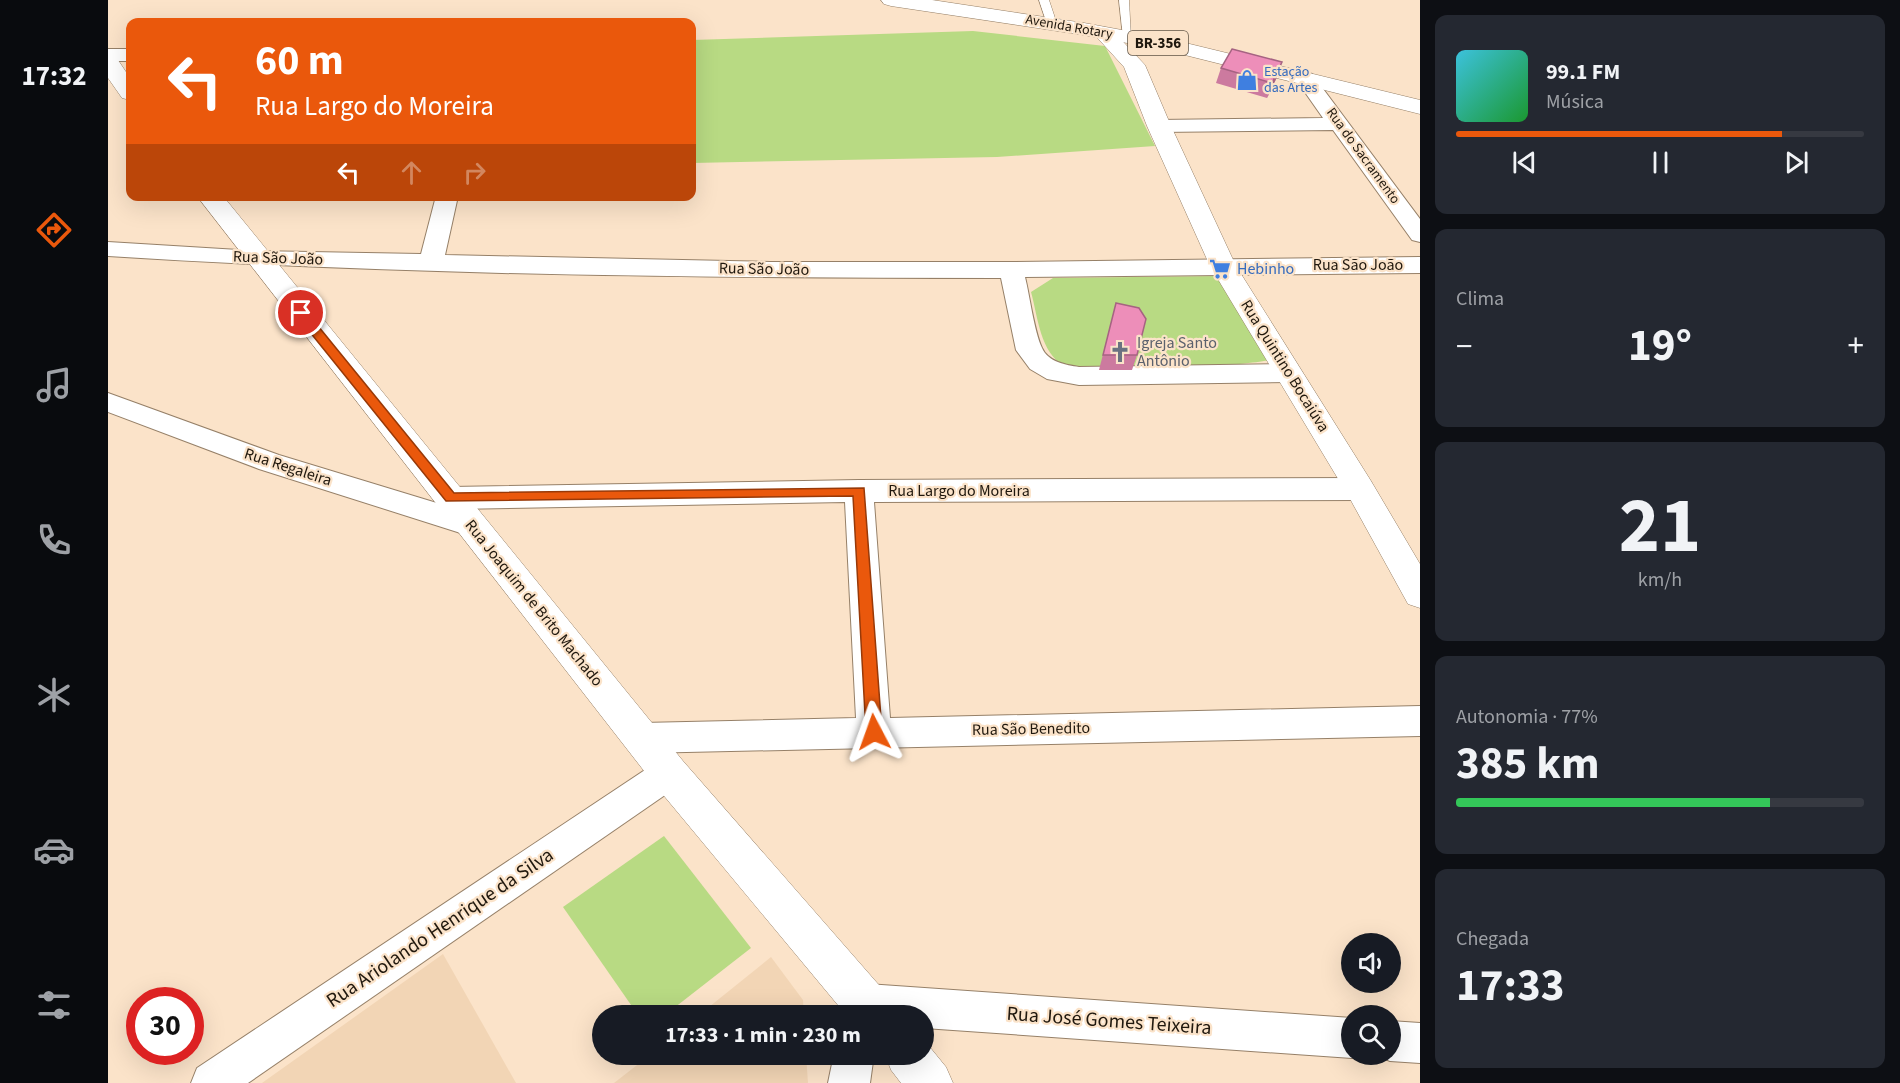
<!DOCTYPE html>
<html lang="pt">
<meta charset="utf-8">
<style>
:root{--surface:#171b24;--page:#242831;--text:#f1f3f6;--muted:#9ea1a6;--line:#363941;--accent:#ea580c}
body{margin:0;font-family:"Source Sans 3",sans-serif;background:var(--page);color:var(--text);height:100vh;display:flex;flex-direction:column;font-size:22px;white-space:nowrap}
*{box-sizing:border-box;margin:0}
p{font-size:20px;color:var(--muted)}
.icon{flex:none;width:33px;height:33px;fill:none;stroke:currentColor;stroke-width:2;stroke-linecap:round;stroke-linejoin:round}
.map{position:relative;flex:1;overflow:hidden}
.side{display:flex;flex-direction:column;gap:15px;padding:15px;background:#0d0f14;width:480px}
.side>*{flex:none}
.banner{position:absolute;left:18px;top:18px;width:570px;height:183px;border-radius:12px;box-shadow:0 6px 24px #0002;background:#ea580c;color:#fff;overflow:hidden}
.buttons{position:absolute;left:1233px;top:933px;display:grid;gap:12px}
.buttons a{display:grid;place-items:center;width:60px;height:60px;border-radius:50%;background:var(--surface);box-shadow:0 6px 24px #0002;font-size:30px}
.speed{position:absolute;left:18px;top:987px;display:flex;gap:12px;font-size:30px;font-weight:700;text-align:center}
.speed>*{display:grid;place-content:center;width:78px;height:78px;border-radius:50%;background:var(--surface);box-shadow:0 6px 24px #0002;line-height:1}
.speed .limit{border:9px solid #d22;background:#fff;color:#111}
.pin{position:absolute;display:grid;place-items:center;width:51px;height:51px;color:#fff;margin:-26px;border:3px solid #fff;border-radius:50%;box-shadow:0 2px 6px #0007}
.me{position:absolute;width:66px;margin:-33px;rotate:356deg;stroke-linejoin:round;filter:drop-shadow(0 0 4px #0008)}
.turn{display:flex;align-items:center;gap:21px;height:126px;padding:0 30px;font-size:27px}
.turn .icon{width:78px;height:78px;stroke-width:2.5}
.turn b{display:block;font-size:42px;line-height:51px}
.lanes{display:flex;align-items:center;height:57px;padding:0 30px;background:#0003;justify-content:center;gap:30px;direction:ltr}
.lanes .off{opacity:.35}
.big{font-size:45px;font-weight:700;line-height:1.1}
.side .card{flex:1;display:flex;flex-direction:column;justify-content:center;gap:9px;min-width:0;padding:0 21px;border-radius:12px;background:var(--page)}
.side .dial{align-items:center;gap:0}
.dial b{font-size:78px;line-height:1}
.song{display:flex;align-items:center;gap:18px}
.cover{width:72px;height:72px;border-radius:9px;background:linear-gradient(135deg,hsl(190 70% 55%),hsl(130 70% 35%))}
.played{height:6px;border-radius:3px;background:linear-gradient(90deg,var(--accent) 80%,var(--line) 80%)}
.keys{display:flex;justify-content:space-around;direction:ltr}
.heat{display:flex;justify-content:space-between;align-items:center;font-size:33px;direction:ltr}
.charge{height:9px;border-radius:4px;background:linear-gradient(90deg,#34c759 77%,var(--line) 0)}
.trip{position:absolute;left:484px;top:1005px;width:342px;height:60px;border-radius:30px;background:var(--surface);box-shadow:0 6px 24px #0002;font-weight:700;line-height:60px;text-align:center}
main{display:flex;flex:1;min-height:0}
.dock{display:flex;flex-direction:column;width:108px;justify-content:space-around;align-items:center;background:#090b0e;color:var(--muted)}
.dock .icon{width:42px;height:42px}
.dock .on{color:var(--accent)}
.dock b{font-size:27px;color:var(--text)}
.map>svg:first-child{display:block}
</style>
<main>
<nav class="dock">
<b>17:32</b>
<svg class="icon on" aria-label="directions" viewBox="0 0 24 24"><path d="M12 3l9 9-9 9-9-9zM9 14v-3h6M13 9l2 2-2 2"/></svg>
<svg class="icon" aria-label="music" viewBox="0 0 24 24"><path d="M9 18V5l10-2v13"/><circle cx="6" cy="18" r="3"/><circle cx="16" cy="16" r="3"/></svg>
<svg class="icon" aria-label="phone" viewBox="0 0 24 24"><path d="M5 4h4l2 5-3 2q2 4 5 5l2-3 5 2v4C11 20 4 13 5 4z"/></svg>
<svg class="icon" aria-label="climate" viewBox="0 0 24 24"><path d="M12 3v18M4 7l16 10M4 17L20 7"/></svg>
<svg class="icon" aria-label="car" viewBox="0 0 24 24"><path d="M5 17H2v-5l4-1 3-4h7l3 4 3 1v5h-3M9 17h6M6 11h13"/><circle cx="7" cy="17" r="2"/><circle cx="17" cy="17" r="2"/></svg>
<svg class="icon" aria-label="filters" viewBox="0 0 24 24"><path d="M4 7h16M4 17h16"/><circle cx="9" cy="7" r="2"/><circle cx="15" cy="17" r="2"/></svg>
</nav>
<div class="map">
<svg width="1312" height="1083" viewBox="0 0 1312 1083">
<rect width="100%" height="100%" fill="#fbe3c9"/>
<!-- built -->
<g fill="#f2d5b5">
<path d="M335,954L408,1083H154Z"/>
<path d="M663,957L695,1000L696,1015H591Z"/>
<path d="M542,1055H698L700,1083H506Z"/>
</g>
<!-- green -->
<g fill="#b8da83">
<path d="M865,31L997,46L1047,146L889,157L584,163V40Z"/>
<path d="M1111,276L1162,360C1131,366 977,379 956,366C932,352 930,317 923,292L945,278Z"/>
<path d="M556,836L643,948L557,1015H530L455,907Z"/>
</g>
<g fill="none" stroke-linecap="round" stroke-linejoin="round">
<defs>
<g id="lane">
<path d="M931,0H941L949,24L947,26L939,24Z"/>
<path d="M1011,0H1021L1023,39L1015,37Z"/>
</g>
<g id="street">
<rect x="0" y="49" width="22" height="12"/>
<path d="M1197,72L1204,74L1312,219V242L1304,240L1225,130L1051,132L1043,131L1040,126L1043,121L1051,120L1215,118L1187,78L1190,74Z"/>
<path d="M328,196H350L337,255L662,262H903L1312,257V273L917,277C922,297 926,331 934,348C940,362 958,365 971,367L1181,364L1190,367L1194,373L1190,379L1181,382L971,385L939,379L922,369L908,350L893,278C595,278 297,275 0,256V242L147,251L313,254Z"/>
<path d="M0,393L171,455L332,504L328,498L333,490L343,487L751,480L1252,478L1262,481L1266,489L1262,497L1252,500L766,502L782,718L1312,706V736L534,753L522,749L517,738L522,727L534,723L748,718L737,502L347,509L372,517L377,525L372,533L362,536L151,469L0,412Z"/>
<path d="M561,757L573,762L578,773L573,784L140,1083H83L89,1068L549,762Z"/>
<path d="M759,984L1244,1018V1054H1253L1244,1058L816,1028V1016H736L745,990Z"/>
<path d="M1282,1021L1312,1023V1063L1282,1061L1268,1055L1282,1054Z"/>
<path d="M726,1054H766L762,1083H720Z"/>
</g>
<g id="secondary">
<path d="M996,27L1003,29L1037,65L1063,126L1128,266L1263,481L1312,564V608L1300,604L1241,497L1102,266L1039,126L1016,67L985,33L989,29Z"/>
<path d="M0,55L8,57L22,78V100L14,98L0,78Z"/>
<path d="M89,196H115L575,761L784,1000L790,1016H739L547,785Z"/>
<path d="M816,1040L838,1067L845,1083H793L783,1070L777,1054H816Z"/>
</g>
<path id="primary" d="M773,0H824L976,23L1057,38L1312,100V114L1057,50L976,35L783,6L776,4Z"/>
</defs>
<!-- lane casing -->
<use href="#lane" stroke="#968068" stroke-width="1"/>
<!-- street casing -->
<use href="#street" stroke="#968068" stroke-width="2"/>
<!-- secondary casing -->
<use href="#secondary" stroke="#968068" stroke-width="1"/>
<!-- primary casing -->
<use href="#primary" stroke="#968068" stroke-width="1"/>
<!-- lane -->
<use href="#lane" fill="#fff" fill-rule="evenodd"/>
<!-- street -->
<use href="#street" fill="#fff" fill-rule="evenodd"/>
<!-- secondary -->
<use href="#secondary" fill="#fff" fill-rule="evenodd"/>
<!-- primary -->
<use href="#primary" fill="#fff" fill-rule="evenodd"/>
</g>
<!-- wall -->
<g fill="#cc7a9f">
<path d="M1113,68L1169,77L1159,98L1108,83Z"/>
<path d="M1008,303L1029,355L1024,370H991Z"/>
</g>
<!-- shaded-wall -->
<path fill="#a66382" d="M1174,62L1169,77L1159,98L1164,83Z"/>
<!-- building -->
<g fill="#ed8eb9" stroke="#a66382" stroke-width="1.5">
<path d="M1124,49L1174,62L1164,83L1113,68Z"/>
<path d="M1008,303L1031,308L1038,319L1029,355H995Z"/>
</g>
<!-- route -->
<path fill="#ea580c" stroke="#983908" stroke-width="1.5" d="M193,309L197,310L346,493L756,488L774,732L771,737L766,739L760,737L758,732L745,496L338,501L189,316L187,313Z"/>
<!-- icons -->
<defs>
<symbol id="shop-bare" viewBox="-9 -9 18 18"><path d="M-5-2.5h2.3a2.7 3.5 0 0 1 5.4 0H5L5.5 6h-11ZM-1.5-2.5h3a1.5 2.3 0 0 0-3 0Z" fill="#3f7fe0" stroke="#fbe3c9" stroke-width="2.5" paint-order="stroke"/></symbol>
<symbol id="supermarket-bare" viewBox="-9 -9 18 18"><path d="M-6-5.5h2.5l.6 2H6L4.5 2H-2.5L-4.4-4H-6ZM-1.5 3.2a1.3 1.3 0 1 0 .1 0ZM3 3.2a1.3 1.3 0 1 0 .1 0Z" fill="#3f7fe0" stroke="#fbe3c9" stroke-width="2.5" paint-order="stroke"/></symbol>
<symbol id="church-bare" viewBox="-9 -9 18 18"><path d="M-1.2-6h2.4v3.5h3.3v2.4h-3.3V6h-2.4V-.1h-3.3v-2.4h3.3Z" fill="#6b7280" stroke="#fbe3c9" stroke-width="2.5" paint-order="stroke"/></symbol>
</defs>
<g fill-rule="evenodd">
<use href="#shop-bare" x="1124" y="65" width="30" height="30"/>
<use href="#supermarket-bare" x="1097" y="254" width="30" height="30"/>
<use href="#church-bare" x="997" y="337" width="30" height="30"/>
</g>
<g text-anchor="middle" dominant-baseline="central" stroke-width="4.5" stroke-linejoin="round" paint-order="stroke">
<!-- far-street labels -->
<g font-size="14" fill="#20180e" stroke="#fbe3c9">
<text transform="translate(961 27) rotate(10)">Avenida Rotary</text>
<text transform="translate(1255 156) rotate(54)">Rua do Sacramento</text>
</g>
<!-- far-shop labels -->
<g font-size="14" fill="#366cbe" stroke="#fbe3c9" text-anchor="start">
<text x="1156" y="72">Estação<tspan x="1156" dy="16">das Artes</tspan></text>
</g>
<!-- shield labels -->
<rect fill="#fbe3c9" stroke="#625546" stroke-width="1.5" x="1020" y="31" width="60" height="24" rx="4.5"/>
<g font-size="15" font-weight="bold" fill="#20180e">
<text x="1050" y="43">BR-356</text>
</g>
<!-- street labels -->
<g font-size="16" fill="#20180e" stroke="#fbe3c9">
<text transform="translate(170 258) rotate(2)">Rua São João</text>
<text x="1250" y="265">Rua São João</text>
<text transform="translate(656 269) rotate(1)">Rua São João</text>
<text transform="translate(1177 366) rotate(58)">Rua Quintino Bocaiúva</text>
<text transform="translate(180 467) rotate(18)">Rua Regaleira</text>
<text x="851" y="491">Rua Largo do Moreira</text>
<text transform="translate(426 603) rotate(51)">Rua Joaquim de Brito Machado</text>
<text transform="translate(923 729) rotate(-1)">Rua São Benedito</text>
</g>
<!-- shop labels -->
<g font-size="16" fill="#366cbe" stroke="#fbe3c9" text-anchor="start">
<text x="1129" y="269">Hebinho</text>
</g>
<!-- worship labels -->
<g font-size="16" fill="#5b616d" stroke="#fbe3c9" text-anchor="start">
<text x="1029" y="343">Igreja Santo<tspan x="1029" dy="18">Antônio</tspan></text>
</g>
<!-- near-street labels -->
<g font-size="20" fill="#20180e" stroke="#fbe3c9">
<text transform="translate(332 928) rotate(-34)">Rua Ariolando Henrique da Silva</text>
<text transform="translate(1001 1021) rotate(4)">Rua José Gomes Teixeira</text>
</g>
</g>
</svg>
<div class="buttons">
<a><svg class="icon" aria-label="sound" viewBox="0 0 24 24"><path d="M4 9h4l5-4v14l-5-4H4zM17 9q2 3 0 6"/></svg></a>
<a><svg class="icon" aria-label="search" viewBox="0 0 24 24"><circle cx="10" cy="10" r="6"/><path d="M15 15l6 6"/></svg></a>
</div>
<div class="speed"><div class="limit">30</div></div>
<div class="pin" style="left:193px;top:313px;background:#d93025"><svg class="icon" aria-label="arrive" viewBox="0 0 24 24"><path d="M6 21V4h12l-3 4 3 4H6"/></svg></div>
<svg class="me" style="left:766px;top:732px" viewBox="-20 -20 40 40"><path d="M0-17L14 15 0 8-14 15z" fill="#ea580c" stroke="#fff" stroke-width="4"/></svg>
<div class="trip">17:33 · 1 min · 230 m</div>
<div class="banner">
<div class="turn"><svg class="icon" aria-label="left" viewBox="0 0 24 24"><path d="M17 20v-9H6M10 6l-5 5 5 5"/></svg><div><b>60 m</b>Rua Largo do Moreira</div></div>
<div class="lanes"><svg class="icon" aria-label="left" viewBox="0 0 24 24"><path d="M17 20v-9H6M10 6l-5 5 5 5"/></svg><svg class="icon off" aria-label="ahead" viewBox="0 0 24 24"><path d="M12 20V5M6 11l6-6 6 6"/></svg><svg class="icon off" aria-label="right" viewBox="0 0 24 24"><path d="M7 20v-9h11M14 6l5 5-5 5"/></svg></div>
</div>
</div>
<section class="side">
<div class="card">
<div class="song"><i class="cover"></i><div><b>99.1 FM</b><p>Música</p></div></div>
<div class="played"></div>
<div class="keys"><svg class="icon" aria-label="previous" viewBox="0 0 24 24"><path d="M18 5L8 12l10 7zM5 5v14"/></svg><svg class="icon" aria-label="pause" viewBox="0 0 24 24"><path d="M8 5v14M16 5v14"/></svg><svg class="icon" aria-label="next" viewBox="0 0 24 24"><path d="M6 5l10 7-10 7zM19 5v14"/></svg></div>
</div>
<div class="card"><p>Clima</p>
<div class="heat"><a>−</a><b class="big">19°</b><a>+</a></div>
</div>
<div class="card dial"><b>21</b><p>km/h</p></div>
<div class="card"><p>Autonomia · 77%</p><b class="big">385 km</b><div class="charge"></div></div>
<div class="card"><p>Chegada</p><b class="big">17:33</b></div>
</section>
</main>
